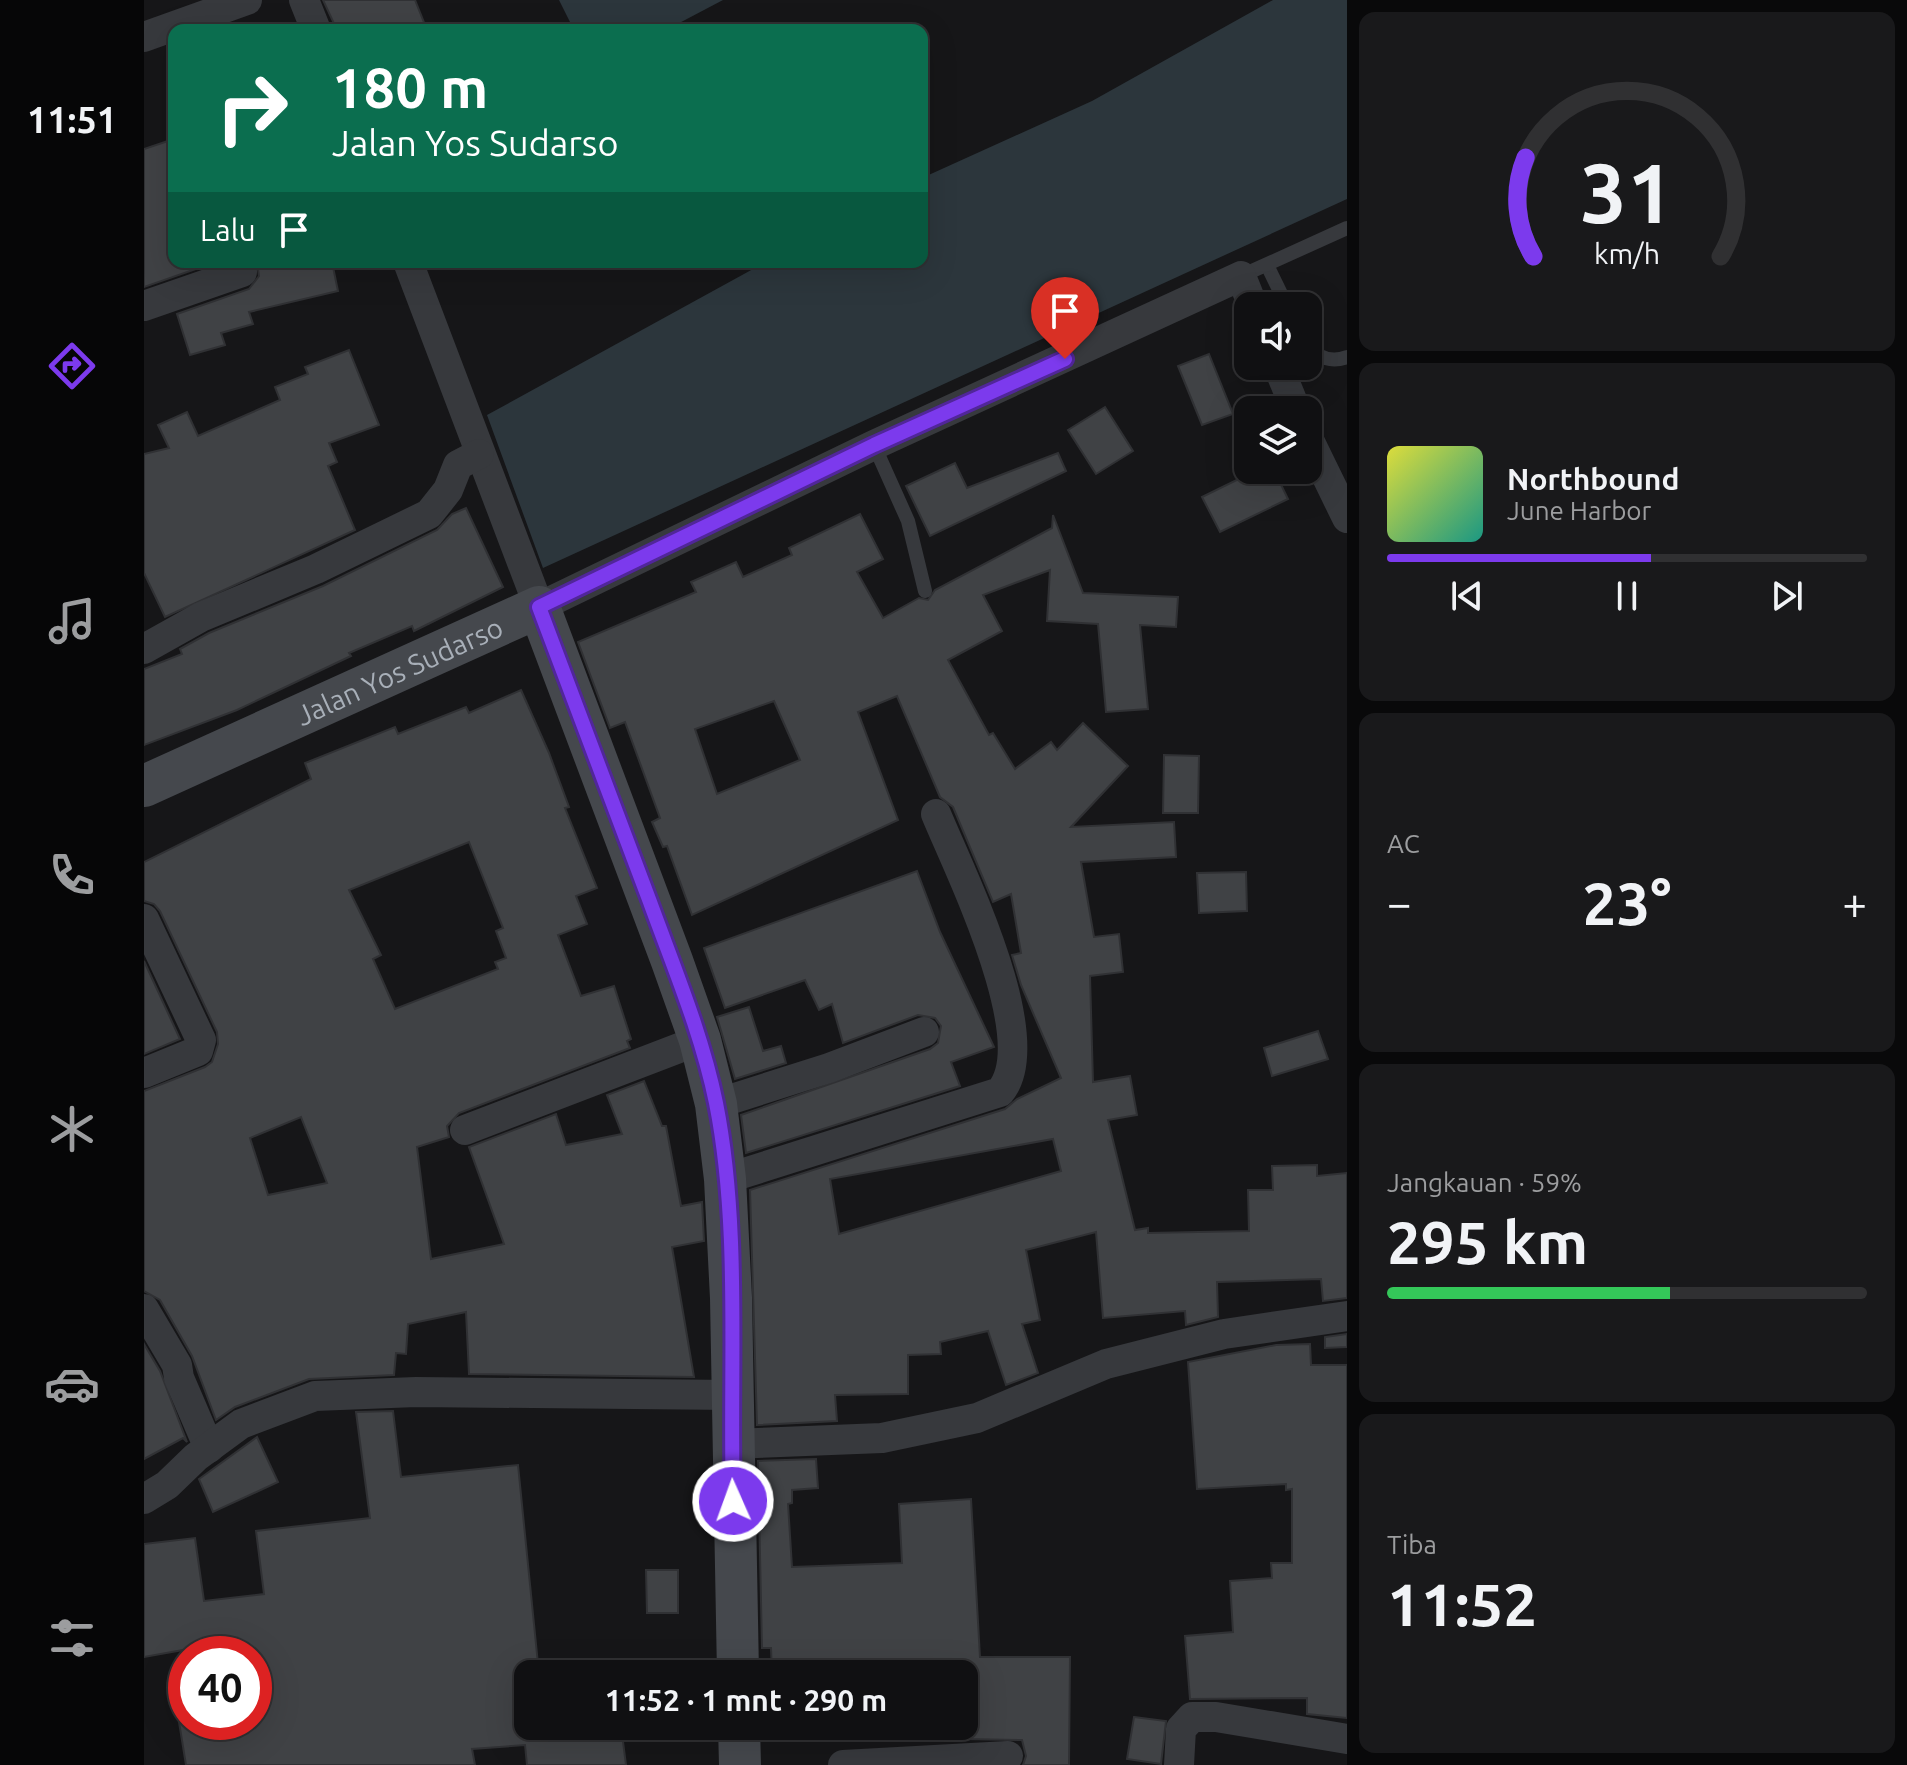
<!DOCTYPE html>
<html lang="id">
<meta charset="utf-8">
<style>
:root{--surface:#101012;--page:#19191b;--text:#f1f3f6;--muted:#9c9d9f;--line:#303032;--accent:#7c3aed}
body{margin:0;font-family:Ubuntu,sans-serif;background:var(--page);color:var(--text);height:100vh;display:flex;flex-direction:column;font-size:30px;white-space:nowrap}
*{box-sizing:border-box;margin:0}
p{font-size:26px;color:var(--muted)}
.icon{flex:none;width:44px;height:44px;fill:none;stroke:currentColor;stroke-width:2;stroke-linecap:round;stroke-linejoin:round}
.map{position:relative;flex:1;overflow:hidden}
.details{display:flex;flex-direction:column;gap:12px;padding:12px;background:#09090a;width:560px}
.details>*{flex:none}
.top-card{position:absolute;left:24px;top:24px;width:760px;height:244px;border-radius:16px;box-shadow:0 8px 32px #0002,0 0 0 2px var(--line);background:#0b6e4f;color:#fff;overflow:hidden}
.controls{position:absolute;left:1090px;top:292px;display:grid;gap:16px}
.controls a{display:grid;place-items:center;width:88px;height:88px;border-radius:16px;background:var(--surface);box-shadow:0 8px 32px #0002,0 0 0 2px var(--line);font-size:40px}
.speed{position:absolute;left:24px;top:1636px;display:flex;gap:16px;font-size:40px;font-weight:700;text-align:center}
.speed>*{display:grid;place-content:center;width:104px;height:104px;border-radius:50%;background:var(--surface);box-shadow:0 8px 32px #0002,0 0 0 2px var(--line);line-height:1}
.speed .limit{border:12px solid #d22;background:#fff;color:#111}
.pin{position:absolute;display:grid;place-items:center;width:68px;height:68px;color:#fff;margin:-82px -34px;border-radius:50% 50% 50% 0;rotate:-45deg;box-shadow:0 0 8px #0007}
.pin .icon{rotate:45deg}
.me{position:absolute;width:88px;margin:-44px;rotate:358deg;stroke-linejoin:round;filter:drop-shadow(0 0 6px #0008)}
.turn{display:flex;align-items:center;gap:28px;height:168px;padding:0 32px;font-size:36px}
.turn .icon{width:104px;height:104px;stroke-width:2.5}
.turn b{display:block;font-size:56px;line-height:68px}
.then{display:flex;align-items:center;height:76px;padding:0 32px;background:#0003;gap:16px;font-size:30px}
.big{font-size:60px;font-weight:700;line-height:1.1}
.details .widget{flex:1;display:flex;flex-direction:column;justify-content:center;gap:12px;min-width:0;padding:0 28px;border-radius:16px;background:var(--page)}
.details .dial{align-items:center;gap:0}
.dial svg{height:208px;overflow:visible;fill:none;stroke:var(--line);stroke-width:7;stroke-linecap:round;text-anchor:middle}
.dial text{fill:var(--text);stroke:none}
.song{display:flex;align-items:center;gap:24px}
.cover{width:96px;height:96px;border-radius:12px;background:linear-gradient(135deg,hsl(60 70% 55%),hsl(170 70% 35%))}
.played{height:8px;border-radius:4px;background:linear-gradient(90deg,var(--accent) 55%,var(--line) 55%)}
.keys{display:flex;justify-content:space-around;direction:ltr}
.heat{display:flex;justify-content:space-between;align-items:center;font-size:44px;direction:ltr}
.charge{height:12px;border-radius:6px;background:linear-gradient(90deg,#34c759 59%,var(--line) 0)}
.trip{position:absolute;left:370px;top:1660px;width:464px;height:80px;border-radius:16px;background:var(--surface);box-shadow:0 8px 32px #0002,0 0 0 2px var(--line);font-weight:700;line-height:80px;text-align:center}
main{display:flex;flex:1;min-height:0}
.tab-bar{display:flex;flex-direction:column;width:144px;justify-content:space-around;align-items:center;background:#060607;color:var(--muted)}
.tab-bar .icon{width:56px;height:56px}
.tab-bar .on{color:var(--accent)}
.tab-bar b{font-size:36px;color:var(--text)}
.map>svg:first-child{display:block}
</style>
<main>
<nav class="tab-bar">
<b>11:51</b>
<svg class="icon on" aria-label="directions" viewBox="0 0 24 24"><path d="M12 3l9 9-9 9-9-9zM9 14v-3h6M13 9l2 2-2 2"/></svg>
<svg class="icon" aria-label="music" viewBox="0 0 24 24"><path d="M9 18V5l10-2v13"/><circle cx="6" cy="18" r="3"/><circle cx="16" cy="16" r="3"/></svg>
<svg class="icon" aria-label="phone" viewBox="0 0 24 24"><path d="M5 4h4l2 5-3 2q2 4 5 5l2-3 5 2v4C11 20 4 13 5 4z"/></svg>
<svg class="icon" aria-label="climate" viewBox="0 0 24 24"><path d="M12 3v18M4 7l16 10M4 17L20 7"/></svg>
<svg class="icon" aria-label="car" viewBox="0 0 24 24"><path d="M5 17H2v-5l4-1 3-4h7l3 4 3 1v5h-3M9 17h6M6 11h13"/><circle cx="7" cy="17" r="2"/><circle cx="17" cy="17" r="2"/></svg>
<svg class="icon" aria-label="filters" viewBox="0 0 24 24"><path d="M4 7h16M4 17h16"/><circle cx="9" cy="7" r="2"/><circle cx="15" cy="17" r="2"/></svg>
</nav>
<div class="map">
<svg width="1203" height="1765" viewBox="0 0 1203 1765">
<rect width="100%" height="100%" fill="#161618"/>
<!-- water -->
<g fill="#2c363c">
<path d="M415,0H579L522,30H430Z"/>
<path d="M1129,0H1203V199L399,568L343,415L622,262H778V178L948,101Z"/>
</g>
<!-- building -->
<g fill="#404245" stroke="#303134" stroke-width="2" fill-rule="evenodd">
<path d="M179,0H271L283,30H193Z"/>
<path d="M30,139V262H72L0,287V149Z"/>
<path d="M113,262H188L194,291L105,312L109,324L77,333L81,345L46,355L33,314L105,289L115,276Z"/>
<path d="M205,350L235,425L185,443L193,462L184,466L211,530L21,617L0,573V454L25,448L14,425L43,412L54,436L136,400L131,387L164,374L161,367Z"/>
<path d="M1065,354L1089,414L1058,425L1034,366Z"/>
<path d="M961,407L989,451L952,474L924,430Z"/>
<path d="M914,453L922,471L786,536L762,486L811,463L823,488Z"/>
<path d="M1113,470H1130L1144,499L1076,532L1058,497Z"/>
<path d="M322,508L359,587L270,631L268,626L205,653L207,656L93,710L0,745V669L38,654L36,649L65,633L179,586L293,530L308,514Z"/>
<path d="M716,514L739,559L713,572L739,618L775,598L784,600L791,590L908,528L909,515L939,593L1034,597L1032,627L996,625L1004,709L962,712L954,624L903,621L906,570L839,595L858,631L804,660L845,735L849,733L871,769L907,742L913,750L939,723L984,766L927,827L1030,822L1032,857L937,862L950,937L975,934L979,972L946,976L949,1082L986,1076L993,1115L964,1120L991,1230L1004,1228V1233L1105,1231L1104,1190H1129L1128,1166L1173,1165V1176L1203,1173V1298L1179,1301L1177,1279L1073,1282L1074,1317L1042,1325L1041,1311L959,1318L952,1232L882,1250L896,1320L878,1324L894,1373L862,1385L844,1331L796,1342L797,1354L764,1355V1394L691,1395L693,1421L613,1425L606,1190L861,1109L873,1099L917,1078L877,985L868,955L877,953L867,894L849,902L809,807L796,797L753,696L714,712L754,820L548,915L523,846L519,847L508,822L516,818L481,722L466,728L434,642L552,592L547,582L592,562L599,577L648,555L645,548ZM630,701L656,760L573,794L551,729ZM909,1139L917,1171L695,1234L686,1179Z"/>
<path d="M377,690L405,753L425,807L421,808L453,888L432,896L443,924L414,935L437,996L470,986L487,1039L483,1041L486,1048L315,1113L303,1126L305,1137L273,1147L287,1259L360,1244L325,1147L412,1114L422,1145L478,1134L463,1095L500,1081L518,1126H522L537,1206L558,1202L560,1241L528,1247L550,1377L325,1374L322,1312L264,1324L262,1354L252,1353L250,1375L165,1379L91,1407L72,1420L48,1356L16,1300L0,1291V1091L61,1067L68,1062L74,1044L73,1032L16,911L10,904L0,901V862L167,779L161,763L251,727L254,734L322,707L325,713ZM325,842L359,928L352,931L362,958L351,962L354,969L251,1009L229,959L237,955L205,890ZM157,1117L183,1183L124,1195L106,1138Z"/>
<path d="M1020,755L1055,756L1054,813H1019Z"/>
<path d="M773,871L796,932L850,1047L807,1062L816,1086L602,1153L597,1115L786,1049L794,1043L797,1026L791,1018L774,1015L699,1043L688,1004L675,1010L661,980L581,1008L560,948Z"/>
<path d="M1102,872L1103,911L1055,913L1053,873Z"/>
<path d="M0,961L36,1039L0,1054Z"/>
<path d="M605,1007L619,1051L637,1046L642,1063L591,1079L573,1017Z"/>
<path d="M1174,1031L1184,1059L1128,1076L1120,1048Z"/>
<path d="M1203,1334V1347L1181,1348V1337Z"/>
<path d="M0,1344L16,1371L43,1442L39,1438L0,1459Z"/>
<path d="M1166,1344L1167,1365H1203V1718L1163,1714V1698L1046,1699L1041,1636L1089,1632L1086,1581L1128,1578L1127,1563H1148V1489L1142,1490V1484L1053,1489L1044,1362L1132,1345Z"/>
<path d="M249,1411L257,1477L374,1465L395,1674H384V1726H477L482,1765H383L381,1745L328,1749L331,1765H42L35,1722H110V1650L76,1654H39V1650L0,1657V1544L51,1538L60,1601L120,1594L112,1531L226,1518L212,1412Z"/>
<path d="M113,1437L134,1482L69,1512L55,1479Z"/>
<path d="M672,1459L674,1488L648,1490V1503L644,1504L648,1567L758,1563L755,1504L827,1499L836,1657H926L925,1765H879L882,1756L878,1740L820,1739V1674H628L627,1648H618L614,1461Z"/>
<path d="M502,1570H534V1613H503Z"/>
<path d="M990,1717L1022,1721L1017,1764L983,1759Z"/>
</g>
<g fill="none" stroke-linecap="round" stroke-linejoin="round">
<!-- lane -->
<g stroke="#37393d" stroke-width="14">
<path d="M1123,265L1143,306"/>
<path d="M1097,276L1203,228"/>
<path d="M1164,345C1174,358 1188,363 1203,357"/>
<path d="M730,445L764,521L781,591"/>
</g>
<!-- street -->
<g stroke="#37393d" stroke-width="30">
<path d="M160,0L172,30"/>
<path d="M0,37L103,0"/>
<path d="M264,262L395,607L730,445L1097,276L1109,306"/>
<path d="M0,306L98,272"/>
<path d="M1134,366L1152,410"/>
<path d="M1164,438L1203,518"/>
<path d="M0,649L57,617L172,569L285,514L304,490L314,465L335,454"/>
<path d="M0,919L57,1040L54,1051L0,1073"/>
<path d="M572,1104L685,1068L780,1032"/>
<path d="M321,1130L556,1040"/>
<path d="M581,1179L856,1092C900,1040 816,872 792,814"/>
<path d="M0,1309L33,1365L35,1378L65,1448"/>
<path d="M587,1444L738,1438L833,1418L962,1364L1080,1334L1203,1316"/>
<path d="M0,1499L23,1485L52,1457L97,1424L171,1396L272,1392L589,1395"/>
<path d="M699,1765L864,1756"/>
<path d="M1035,1765L1037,1729L1048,1717H1072L1203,1739"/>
</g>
<!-- secondary -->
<g stroke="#45484d" stroke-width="42">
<path id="s1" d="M0,786L395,607L528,961L556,1040L572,1104L581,1179L587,1298L594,1674"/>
<path d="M595,1726L596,1765"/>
</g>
</g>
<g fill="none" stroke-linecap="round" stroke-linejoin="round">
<defs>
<path id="route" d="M589,1501C585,1374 597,1228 572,1103C558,1034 530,968 506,902C469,804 432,705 395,607L730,445L921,359"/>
</defs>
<!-- route casing -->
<use href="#route" stroke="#51269a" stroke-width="20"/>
<!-- route -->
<use href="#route" stroke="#7c3aed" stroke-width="14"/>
</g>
<g text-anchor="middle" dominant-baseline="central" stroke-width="8" stroke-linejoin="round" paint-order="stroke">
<!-- street labels -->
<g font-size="28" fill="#a8afb8" stroke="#111113">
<text stroke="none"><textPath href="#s1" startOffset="280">Jalan Yos Sudarso</textPath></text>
</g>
</g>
</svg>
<div class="controls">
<a><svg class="icon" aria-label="sound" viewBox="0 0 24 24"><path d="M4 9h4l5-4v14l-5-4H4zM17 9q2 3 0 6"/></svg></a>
<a><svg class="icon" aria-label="layers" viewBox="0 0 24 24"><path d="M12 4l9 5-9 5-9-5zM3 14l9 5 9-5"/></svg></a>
</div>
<div class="speed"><div class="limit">40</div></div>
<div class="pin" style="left:921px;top:359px;background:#d93025"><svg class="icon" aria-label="arrive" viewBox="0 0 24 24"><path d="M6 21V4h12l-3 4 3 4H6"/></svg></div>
<svg class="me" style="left:589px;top:1501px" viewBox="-20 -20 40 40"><circle r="17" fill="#7c3aed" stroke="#fff" stroke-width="3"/><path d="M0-11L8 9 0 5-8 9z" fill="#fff"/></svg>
<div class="trip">11:52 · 1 mnt · 290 m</div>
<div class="top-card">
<div class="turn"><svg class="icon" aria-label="right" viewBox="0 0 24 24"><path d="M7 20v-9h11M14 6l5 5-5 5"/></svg><div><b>180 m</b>Jalan Yos Sudarso</div></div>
<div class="then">Lalu<svg class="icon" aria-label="arrive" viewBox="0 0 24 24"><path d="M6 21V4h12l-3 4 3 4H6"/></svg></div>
</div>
</div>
<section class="details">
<div class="widget dial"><svg viewBox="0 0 100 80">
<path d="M14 69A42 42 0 1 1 86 69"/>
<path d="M14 69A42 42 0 0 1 11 31" stroke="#7c3aed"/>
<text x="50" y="56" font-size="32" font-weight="700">31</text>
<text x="50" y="72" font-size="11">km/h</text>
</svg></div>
<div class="widget">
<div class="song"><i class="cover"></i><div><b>Northbound</b><p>June Harbor</p></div></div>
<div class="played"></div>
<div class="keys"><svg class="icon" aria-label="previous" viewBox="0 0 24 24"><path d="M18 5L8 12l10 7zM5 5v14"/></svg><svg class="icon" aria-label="pause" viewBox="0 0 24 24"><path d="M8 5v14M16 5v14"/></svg><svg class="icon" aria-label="next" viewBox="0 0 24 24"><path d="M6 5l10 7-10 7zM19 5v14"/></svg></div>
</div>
<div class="widget"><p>AC</p>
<div class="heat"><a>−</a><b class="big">23°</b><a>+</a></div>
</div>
<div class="widget"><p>Jangkauan · 59%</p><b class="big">295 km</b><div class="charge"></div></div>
<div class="widget"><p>Tiba</p><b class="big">11:52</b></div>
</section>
</main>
